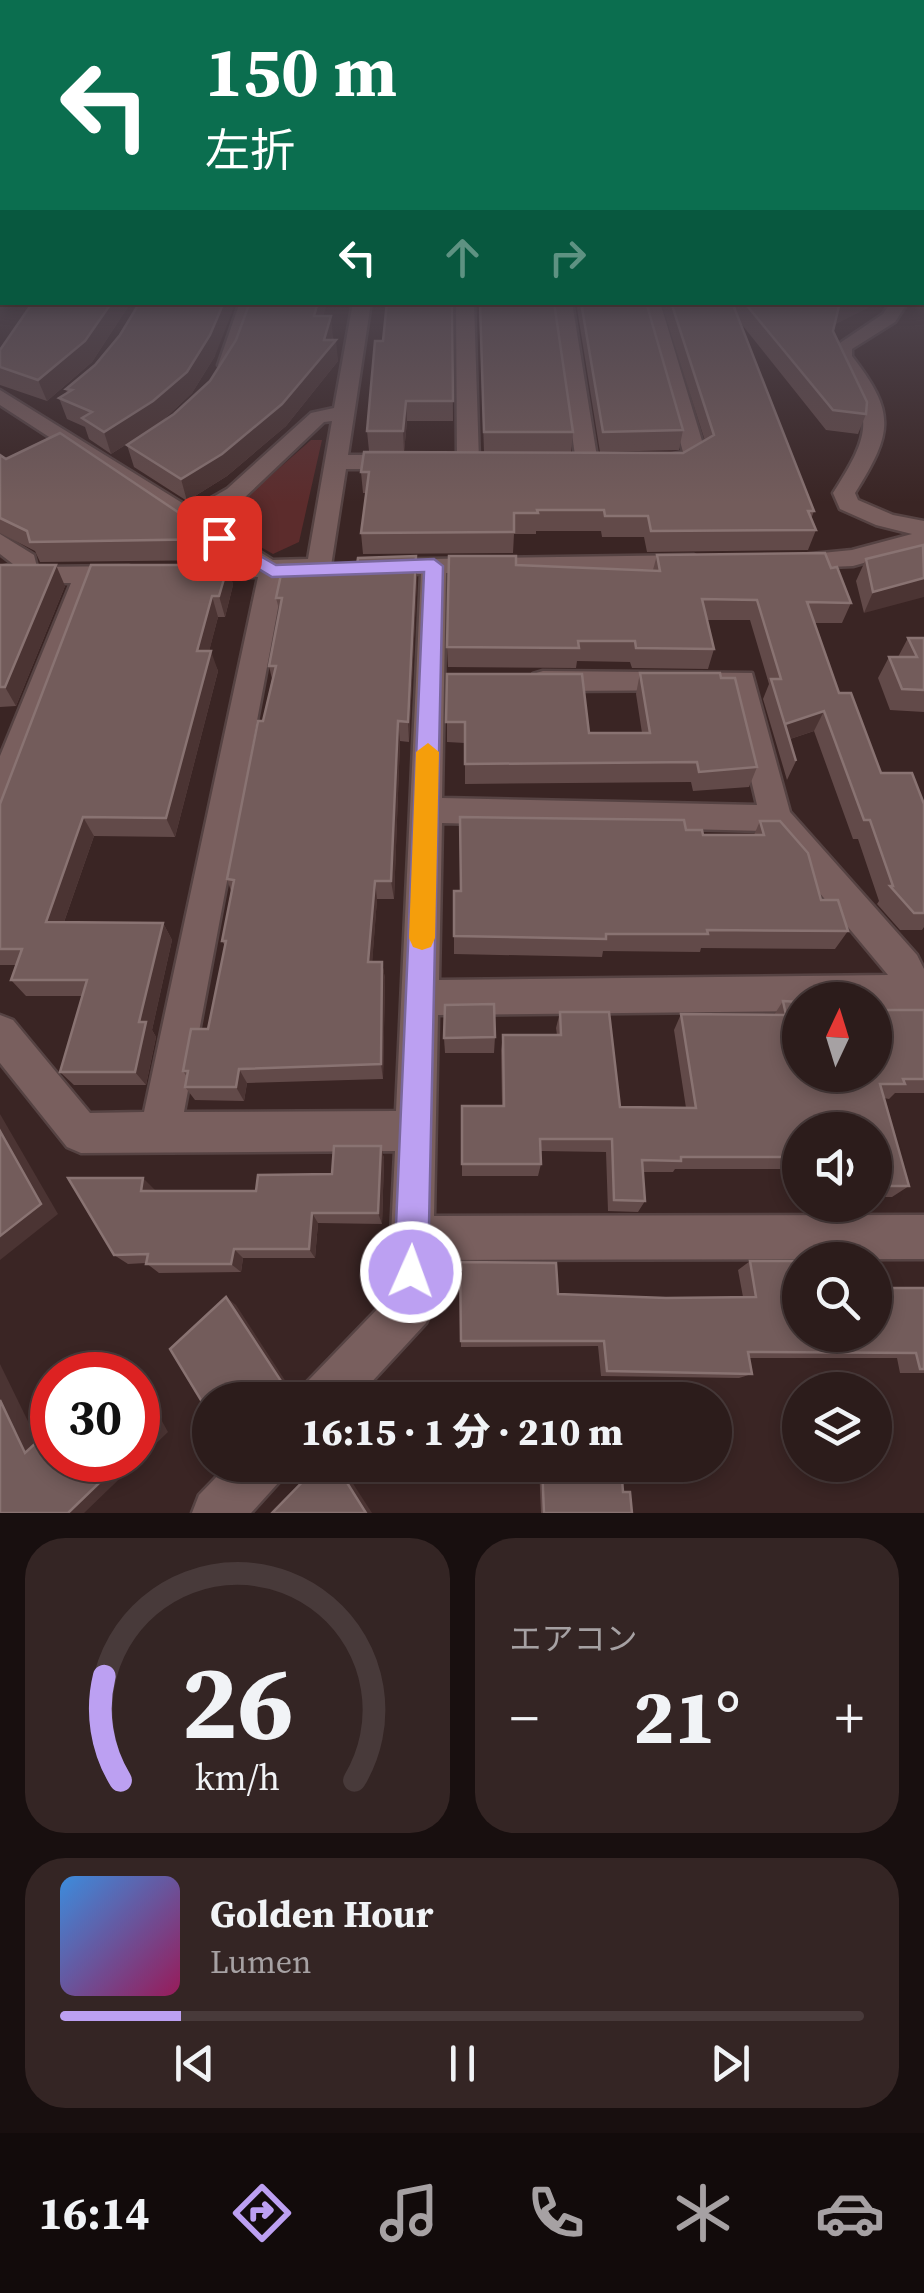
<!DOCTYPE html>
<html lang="ja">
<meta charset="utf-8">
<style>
:root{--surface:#2c1c1b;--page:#342524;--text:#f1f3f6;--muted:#a6a1a3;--line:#483a3a;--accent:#bca0f2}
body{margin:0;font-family:"Source Serif 4","Noto Sans JP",serif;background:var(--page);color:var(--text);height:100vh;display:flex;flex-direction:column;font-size:38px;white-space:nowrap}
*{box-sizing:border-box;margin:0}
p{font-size:32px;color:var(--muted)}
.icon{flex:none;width:55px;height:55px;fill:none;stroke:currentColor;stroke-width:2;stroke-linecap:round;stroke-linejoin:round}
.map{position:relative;height:1513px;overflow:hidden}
.side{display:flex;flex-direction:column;gap:25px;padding:25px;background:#180f0f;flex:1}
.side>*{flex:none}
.top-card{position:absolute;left:0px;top:0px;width:925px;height:305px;box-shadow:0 5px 15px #0003,0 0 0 2px var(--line);background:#0b6e4f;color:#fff;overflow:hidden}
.needle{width:65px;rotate:4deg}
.tools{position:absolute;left:782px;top:982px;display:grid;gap:20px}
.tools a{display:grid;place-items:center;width:110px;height:110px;border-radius:50%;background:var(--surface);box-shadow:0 5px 15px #0003,0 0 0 2px var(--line);font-size:50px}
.speed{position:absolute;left:30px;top:1352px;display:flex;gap:20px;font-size:50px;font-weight:700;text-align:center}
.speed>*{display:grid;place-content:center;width:130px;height:130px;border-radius:50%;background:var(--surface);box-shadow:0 5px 15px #0003,0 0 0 2px var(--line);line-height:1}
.speed .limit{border:15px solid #d22;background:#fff;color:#111}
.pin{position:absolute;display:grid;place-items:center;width:85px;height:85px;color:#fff;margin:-42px;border-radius:20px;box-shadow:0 5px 15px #0006}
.me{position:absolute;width:110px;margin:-55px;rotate:2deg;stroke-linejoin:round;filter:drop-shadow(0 0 8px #0008)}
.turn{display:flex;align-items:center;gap:35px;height:210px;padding:0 40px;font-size:45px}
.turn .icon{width:130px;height:130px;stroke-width:2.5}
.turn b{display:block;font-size:70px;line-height:85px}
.lanes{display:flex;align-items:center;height:95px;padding:0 40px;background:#0003;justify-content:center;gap:50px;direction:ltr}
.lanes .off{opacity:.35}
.big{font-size:75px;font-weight:800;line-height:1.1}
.side .tile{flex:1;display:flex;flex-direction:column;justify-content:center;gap:15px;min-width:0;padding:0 35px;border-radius:40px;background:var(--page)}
.side .dial{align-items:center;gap:0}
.dial svg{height:260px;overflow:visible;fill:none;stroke:var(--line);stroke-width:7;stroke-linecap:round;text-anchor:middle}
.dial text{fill:var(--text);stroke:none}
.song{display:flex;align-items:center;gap:30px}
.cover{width:120px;height:120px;border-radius:15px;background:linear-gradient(135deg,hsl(210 70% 55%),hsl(330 70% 35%))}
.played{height:10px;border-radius:5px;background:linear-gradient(90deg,var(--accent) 15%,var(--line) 15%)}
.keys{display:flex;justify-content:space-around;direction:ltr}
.heat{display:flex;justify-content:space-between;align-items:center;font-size:55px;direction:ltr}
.side .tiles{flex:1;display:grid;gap:25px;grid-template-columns:1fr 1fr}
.tile:last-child{grid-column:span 2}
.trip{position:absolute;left:192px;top:1382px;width:540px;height:100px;border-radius:50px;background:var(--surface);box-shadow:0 5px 15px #0003,0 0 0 2px var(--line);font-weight:800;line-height:100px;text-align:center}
.dock{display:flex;height:160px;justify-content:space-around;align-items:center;background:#120b0b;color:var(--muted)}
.dock .icon{width:70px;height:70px}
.dock .on{color:var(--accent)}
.dock b{font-size:45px;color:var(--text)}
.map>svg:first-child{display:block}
</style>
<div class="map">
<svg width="924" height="1513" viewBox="0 0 924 1513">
<rect width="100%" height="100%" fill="#3a2524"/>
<!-- green -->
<path fill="#5c2c2c" d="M311,440H322L299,542L273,554L215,521L217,513L259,486Z"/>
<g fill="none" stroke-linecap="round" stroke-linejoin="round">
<defs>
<g id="minor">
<path d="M0,294L2,302L8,303L0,304Z"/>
<path d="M240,302H258L238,365L228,371L218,365Z"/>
<path d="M353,302H371L348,455H402L413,462L402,469H346L331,566L319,574L284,576L184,1112L396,1111L421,574L366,572L363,566L366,560L694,555L706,563L703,569L446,573L442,798L757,805L730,690L543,691L533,688L529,681L533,674L543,671L752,673L790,812L917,955L924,969V1024L911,1018L906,1009L875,1010V1000H800V1011L438,1015L434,1216L924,1215V1259L433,1260V1307L426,1323L355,1400H299L306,1383L388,1298L395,1151L81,1153L67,1147L0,1063V1015L13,1020L90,1113L144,1112L258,577L181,579L178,573L181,567L241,562L0,405V390L192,509L227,489L311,413L334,408ZM332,421L308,559L273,560L209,520L243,499L324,422ZM442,823L768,831L888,975L439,980Z"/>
<path d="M456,302H474L479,462L468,469L457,462Z"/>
<path d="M554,302H572L598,463L587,470L576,463Z"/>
<path d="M642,302H660L706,454C692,468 668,477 652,463L655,458L683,452Z"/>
<path d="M891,302H908L895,322L852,349V356C896,413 893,432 855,493L858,500L893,515L924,521V546L853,566L781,569L778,563L781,557L852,550L912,534L876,525L840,509L833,493C872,432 875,416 832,356L834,347L883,314Z"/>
<path d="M0,534L34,555L37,567L129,566L142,574L129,582H96L16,794L11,803L0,806V756L71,583H0V567L13,564L0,554Z"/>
<path d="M228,1465H287L279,1482L251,1513H192L199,1495Z"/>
</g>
</defs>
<!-- minor casing -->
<use href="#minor" stroke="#564343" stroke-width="5"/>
<!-- minor -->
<use href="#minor" fill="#795f5e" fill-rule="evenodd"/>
</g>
<!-- wall -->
<g fill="#624a49">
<path d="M33,302H131L92,362L47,401L0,385V350Z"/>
<path d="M250,302H327L323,316L333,337L338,361L286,426L227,476L187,501L134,467L127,445L174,414L210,381L236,340Z"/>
<path d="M452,302L453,421H407L404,452L369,451L367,431L383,341Z"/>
<path d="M479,302H554L573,432L571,452H484Z"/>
<path d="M576,302H646L683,430L679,450L600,452Z"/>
<path d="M661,302H879L835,324L833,331L866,414L858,434L826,430L739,321L814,511L811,519L816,530L808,550L647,552L644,537H602L601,531H536V534H514L513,553L363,554L361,533L366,493H363L361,472L683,453L705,441Z"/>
<path d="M120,335L215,356L192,393L160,423L111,454L89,439L85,427L67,419L59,398L67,393L66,389L95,365Z"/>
<path d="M0,455L6,459L218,539L223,560L40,562L35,551L0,533Z"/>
<path d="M924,546L864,613L856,581L866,559Z"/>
<path d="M657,555L831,568L851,603L842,623H814L839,693L881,773L924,804V927L922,930H900L877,904L879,901L858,839H853L814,731L790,739L796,761L787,780L763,699L769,684L750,620H707L714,649L708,669L632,668L630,662L577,661L576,668L448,667L447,647L516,565L653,570Z"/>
<path d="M0,565L65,586L16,706L0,707Z"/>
<path d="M228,565L233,585L225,617H218L209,651L218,671L175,837L94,836L64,922L163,923L172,940L152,1030L156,1037L146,1085H74L60,1072L82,996H26L11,980L16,965H0V804Z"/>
<path d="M417,577L409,742L400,741L394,899H377L372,962H382L385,979L383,1079L247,1083L244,1101L195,1100L185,1087L187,1077L183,1071L208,1029L225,946L222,941L231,891L227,879L272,679L269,666L280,613L276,598Z"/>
<path d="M908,638H924V712L890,710L878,678L889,657H898Z"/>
<path d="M640,673L757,767L749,787L693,791L691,782L465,784V743L447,742V674L589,733H642L636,694Z"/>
<path d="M760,821L821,900L848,931L835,949L701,948L700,952L603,951L602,957L454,954V891H461L686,830L703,835H754Z"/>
<path d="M783,1001L882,1010H924V1093H895L889,1099L884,1098L909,1186L892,1197H875V1130H800V1169H675L673,1172H643L645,1201L638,1212L608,1211L606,1152L541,1151V1164L538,1176H462V1106H502L501,1050L503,1035H557L556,1028L560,1012L620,1107L686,1108L674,1030L681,1014L774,1015Z"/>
<path d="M495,1037L494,1053H445L444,1038Z"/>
<path d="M381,1146L384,1159L382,1224L318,1223L315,1258H243L241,1272L159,1273L146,1263L128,1264L114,1255L155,1190L256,1191L332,1174Z"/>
<path d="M750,1261L800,1335L924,1288V1373H900L897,1358H749L752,1374L739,1378L601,1376L598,1346L461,1347L460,1262L558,1294L666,1298L743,1297L738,1270Z"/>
<path d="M539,1465H621L623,1492L632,1513H541Z"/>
</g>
<!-- shaded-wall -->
<g fill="#4b3433">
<path d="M112,302H131L92,362L47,401L38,380Z"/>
<path d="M224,302H236L215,356L192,393L160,423L111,454L104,432Z"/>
<path d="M318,302H327L317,337L314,316Z"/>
<path d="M847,302H879L832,326L839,306Z"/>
<path d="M331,316L333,337L331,346L336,340L338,361L286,426L227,476L187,501L181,479L324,340Z"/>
<path d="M406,401L407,421L404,452L403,431Z"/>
<path d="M416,556L417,577L409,742L408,722Z"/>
<path d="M56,565L65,586L16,706L5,687Z"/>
<path d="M228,565L233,585L225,617L219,596Z"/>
<path d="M924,578V597L864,613L873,592Z"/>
<path d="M212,596L218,617L204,671L197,651Z"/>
<path d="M211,651L218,671L175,837L166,818Z"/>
<path d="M824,711L814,731L790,739L785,724Z"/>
<path d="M398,721L400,741L394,899L391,881Z"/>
<path d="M83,817L94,836L58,939L46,922Z"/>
<path d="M375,881L377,899L371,979L368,962Z"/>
<path d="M163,923L172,940L152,1030L156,1037L146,1085L135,1072L139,1022Z"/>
<path d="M382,962L385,979L383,1079L381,1064Z"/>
<path d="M239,1069L247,1083L244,1101L236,1087Z"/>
<path d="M0,1114L58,1214L0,1260Z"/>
<path d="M381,1146L384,1159L382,1224L378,1213Z"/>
<path d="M143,1178L155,1190L153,1202L141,1191Z"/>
<path d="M312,1213L318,1223L315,1258L309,1249Z"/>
<path d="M234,1249L243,1258L241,1272L231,1264Z"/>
<path d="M226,1297L236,1305L290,1388L278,1400H267Z"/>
<path d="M0,1364L44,1454L25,1453L0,1400Z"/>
<path d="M119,1366L133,1371L136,1375H124Z"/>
<path d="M138,1378L168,1432L84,1513H68L123,1460H138Z"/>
<path d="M336,1465H341L372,1513H366Z"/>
</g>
<!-- building -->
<g fill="#735c5b" stroke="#897372" stroke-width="2.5">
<path d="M33,302H112L85,341L38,380L0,367V350Z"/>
<path d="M140,302H224L210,335L187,372L153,401L104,432L82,418L92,412L59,398L72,390L66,389L95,365L120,335Z"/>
<path d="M250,302H318L314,316H331L324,340H336L282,404L222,454L181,479L127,445L174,414L210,381L236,340Z"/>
<path d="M387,302H452L453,401H406L403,431H367L375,341H383Z"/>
<path d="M480,302H554L573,432H484Z"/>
<path d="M581,302H646L683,430L603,432Z"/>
<path d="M671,302H732L814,511H808L816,530L651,531L648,516H605L604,510H537L538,513H514V532L361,533L369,472H361L364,452L683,453L714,435Z"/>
<path d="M744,302H847L839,306L833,331L867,402L866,414L833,410Z"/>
<path d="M60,433L218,539L30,542L27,531L0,518V455L6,459Z"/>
<path d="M923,545L924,578L873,592L866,559Z"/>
<path d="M825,553L831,568L837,567L851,603L807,602L839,693H851L881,773H912L924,804V913H914L890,886H893L870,820H864L824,711L785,724L796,761L771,679H781L757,600L702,599L714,649L636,648L635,641H578L579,648L447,647L449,556H516V565L660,571L657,555Z"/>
<path d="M416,556L408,722L398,721L391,881H375L368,962H382L381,1064L239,1069L236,1087H185L188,1071H183L191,1029H208L226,941H222L234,880L227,879L258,721H263L276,666H269L282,598H276L283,565H357L358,558Z"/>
<path d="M0,565H56L5,687H0Z"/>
<path d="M91,565H228L219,596H212L197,651H211L166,818L83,817L46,922L163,923L139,1022H146L135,1072H60L87,980H11L22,949H0V804Z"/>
<path d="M908,638H924V690L902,689L889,657H917Z"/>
<path d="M640,673H720L721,678H735L757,767L699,772L697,762L465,764V722H446L447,674H582L589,733H650Z"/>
<path d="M460,817L684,820L686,830H702L703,835H764L760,821H780L808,853L821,900H838L848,931L707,930L708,934H606V939L454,936V891H461Z"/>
<path d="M783,1001L800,1002V1075H875V1002H879L882,1010H924V1079H903L905,1084H880L909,1186H875V1130H800V1157H681V1161L642,1160L645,1201L614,1200L612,1139H540L541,1164H462V1106H504L503,1035H561L560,1012H609L620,1107L696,1108L681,1014L786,1015Z"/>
<path d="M494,1004L495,1037L444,1038L445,1005Z"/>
<path d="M0,1131L41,1204L0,1236Z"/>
<path d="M334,1146H381L378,1213H312L309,1249H234L231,1264H146L148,1254L114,1255L68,1178H143L141,1191H256L258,1175L332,1174Z"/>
<path d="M750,1261H800V1335H875V1288H924V1369H920L916,1353L748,1352L752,1374L607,1371L604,1341H461L460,1262L556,1263L558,1294L666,1298L756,1297Z"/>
<path d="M226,1297L283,1384L267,1400H210V1415L170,1349Z"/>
<path d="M119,1366L124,1375H110Z"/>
<path d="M138,1399L155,1430L138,1447Z"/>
<path d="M0,1400L25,1453L52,1428V1460H123L68,1513H0Z"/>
<path d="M319,1465H336L366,1513H272Z"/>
<path d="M542,1465H621L623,1492H630L632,1513H544Z"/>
</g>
<!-- sky -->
<linearGradient id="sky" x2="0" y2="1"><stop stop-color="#201414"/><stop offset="0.58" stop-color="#4f4650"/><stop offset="1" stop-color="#4f4650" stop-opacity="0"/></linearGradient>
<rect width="924" height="502" fill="url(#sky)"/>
<!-- route -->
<path fill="#bca0f2" stroke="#7a689d" stroke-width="2.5" d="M219,532L276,565L434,559L443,566L428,1272L423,1284L411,1289L399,1284L394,1272L424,572L272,577L213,542L210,538Z"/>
<!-- slow -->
<path fill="#f59e0b" d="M428,743L439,752L435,938L431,947L422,950L413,947L409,938L416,752Z"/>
</svg>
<div class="tools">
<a><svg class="needle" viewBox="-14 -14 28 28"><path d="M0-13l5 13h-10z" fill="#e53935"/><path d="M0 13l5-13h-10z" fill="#a6a1a3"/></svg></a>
<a><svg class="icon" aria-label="sound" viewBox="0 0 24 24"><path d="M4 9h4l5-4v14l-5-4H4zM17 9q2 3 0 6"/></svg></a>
<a><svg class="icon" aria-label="search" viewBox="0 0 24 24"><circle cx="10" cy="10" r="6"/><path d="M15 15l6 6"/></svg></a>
<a><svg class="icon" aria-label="layers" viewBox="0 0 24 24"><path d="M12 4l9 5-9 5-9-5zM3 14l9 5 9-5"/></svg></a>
</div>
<div class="speed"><div class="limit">30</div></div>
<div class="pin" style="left:219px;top:538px;background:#d93025"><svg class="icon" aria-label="arrive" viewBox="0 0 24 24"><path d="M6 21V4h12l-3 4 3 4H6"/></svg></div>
<svg class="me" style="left:411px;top:1272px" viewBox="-20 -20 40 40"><circle r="17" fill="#bca0f2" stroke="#fff" stroke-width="3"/><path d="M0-11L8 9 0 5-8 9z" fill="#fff"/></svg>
<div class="trip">16:15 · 1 分 · 210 m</div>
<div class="top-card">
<div class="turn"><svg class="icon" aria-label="left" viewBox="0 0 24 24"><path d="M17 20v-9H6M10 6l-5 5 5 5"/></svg><div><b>150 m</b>左折</div></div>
<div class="lanes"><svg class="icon" aria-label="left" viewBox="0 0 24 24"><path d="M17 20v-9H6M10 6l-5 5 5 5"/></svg><svg class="icon off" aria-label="ahead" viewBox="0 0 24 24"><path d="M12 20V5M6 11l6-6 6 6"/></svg><svg class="icon off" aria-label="right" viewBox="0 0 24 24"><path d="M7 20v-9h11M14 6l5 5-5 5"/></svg></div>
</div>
</div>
<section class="side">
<div class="tiles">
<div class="tile dial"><svg viewBox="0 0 100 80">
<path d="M14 69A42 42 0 1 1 86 69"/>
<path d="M14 69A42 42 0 0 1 9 37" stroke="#bca0f2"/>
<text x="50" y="56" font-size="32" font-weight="700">26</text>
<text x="50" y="72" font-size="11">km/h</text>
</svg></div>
<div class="tile"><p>エアコン</p>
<div class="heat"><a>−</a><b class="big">21°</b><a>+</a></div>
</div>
<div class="tile">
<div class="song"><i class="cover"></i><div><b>Golden Hour</b><p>Lumen</p></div></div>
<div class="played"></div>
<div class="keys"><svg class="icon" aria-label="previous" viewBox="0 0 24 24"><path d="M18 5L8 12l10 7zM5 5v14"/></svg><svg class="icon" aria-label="pause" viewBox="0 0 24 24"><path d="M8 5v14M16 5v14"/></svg><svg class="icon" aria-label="next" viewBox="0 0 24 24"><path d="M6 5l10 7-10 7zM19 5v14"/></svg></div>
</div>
</div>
</section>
<nav class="dock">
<b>16:14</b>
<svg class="icon on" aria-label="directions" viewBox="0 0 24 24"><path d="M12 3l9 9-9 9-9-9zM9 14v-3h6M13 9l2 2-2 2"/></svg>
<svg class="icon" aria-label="music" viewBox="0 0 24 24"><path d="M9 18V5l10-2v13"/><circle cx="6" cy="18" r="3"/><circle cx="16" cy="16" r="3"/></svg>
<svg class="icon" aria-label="phone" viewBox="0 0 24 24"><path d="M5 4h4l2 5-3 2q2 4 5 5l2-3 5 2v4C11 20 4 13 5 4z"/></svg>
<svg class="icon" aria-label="climate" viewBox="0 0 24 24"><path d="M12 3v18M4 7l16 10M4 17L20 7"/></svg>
<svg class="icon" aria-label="car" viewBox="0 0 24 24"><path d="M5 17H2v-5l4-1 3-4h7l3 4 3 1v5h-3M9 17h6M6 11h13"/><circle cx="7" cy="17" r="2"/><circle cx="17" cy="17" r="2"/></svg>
</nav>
